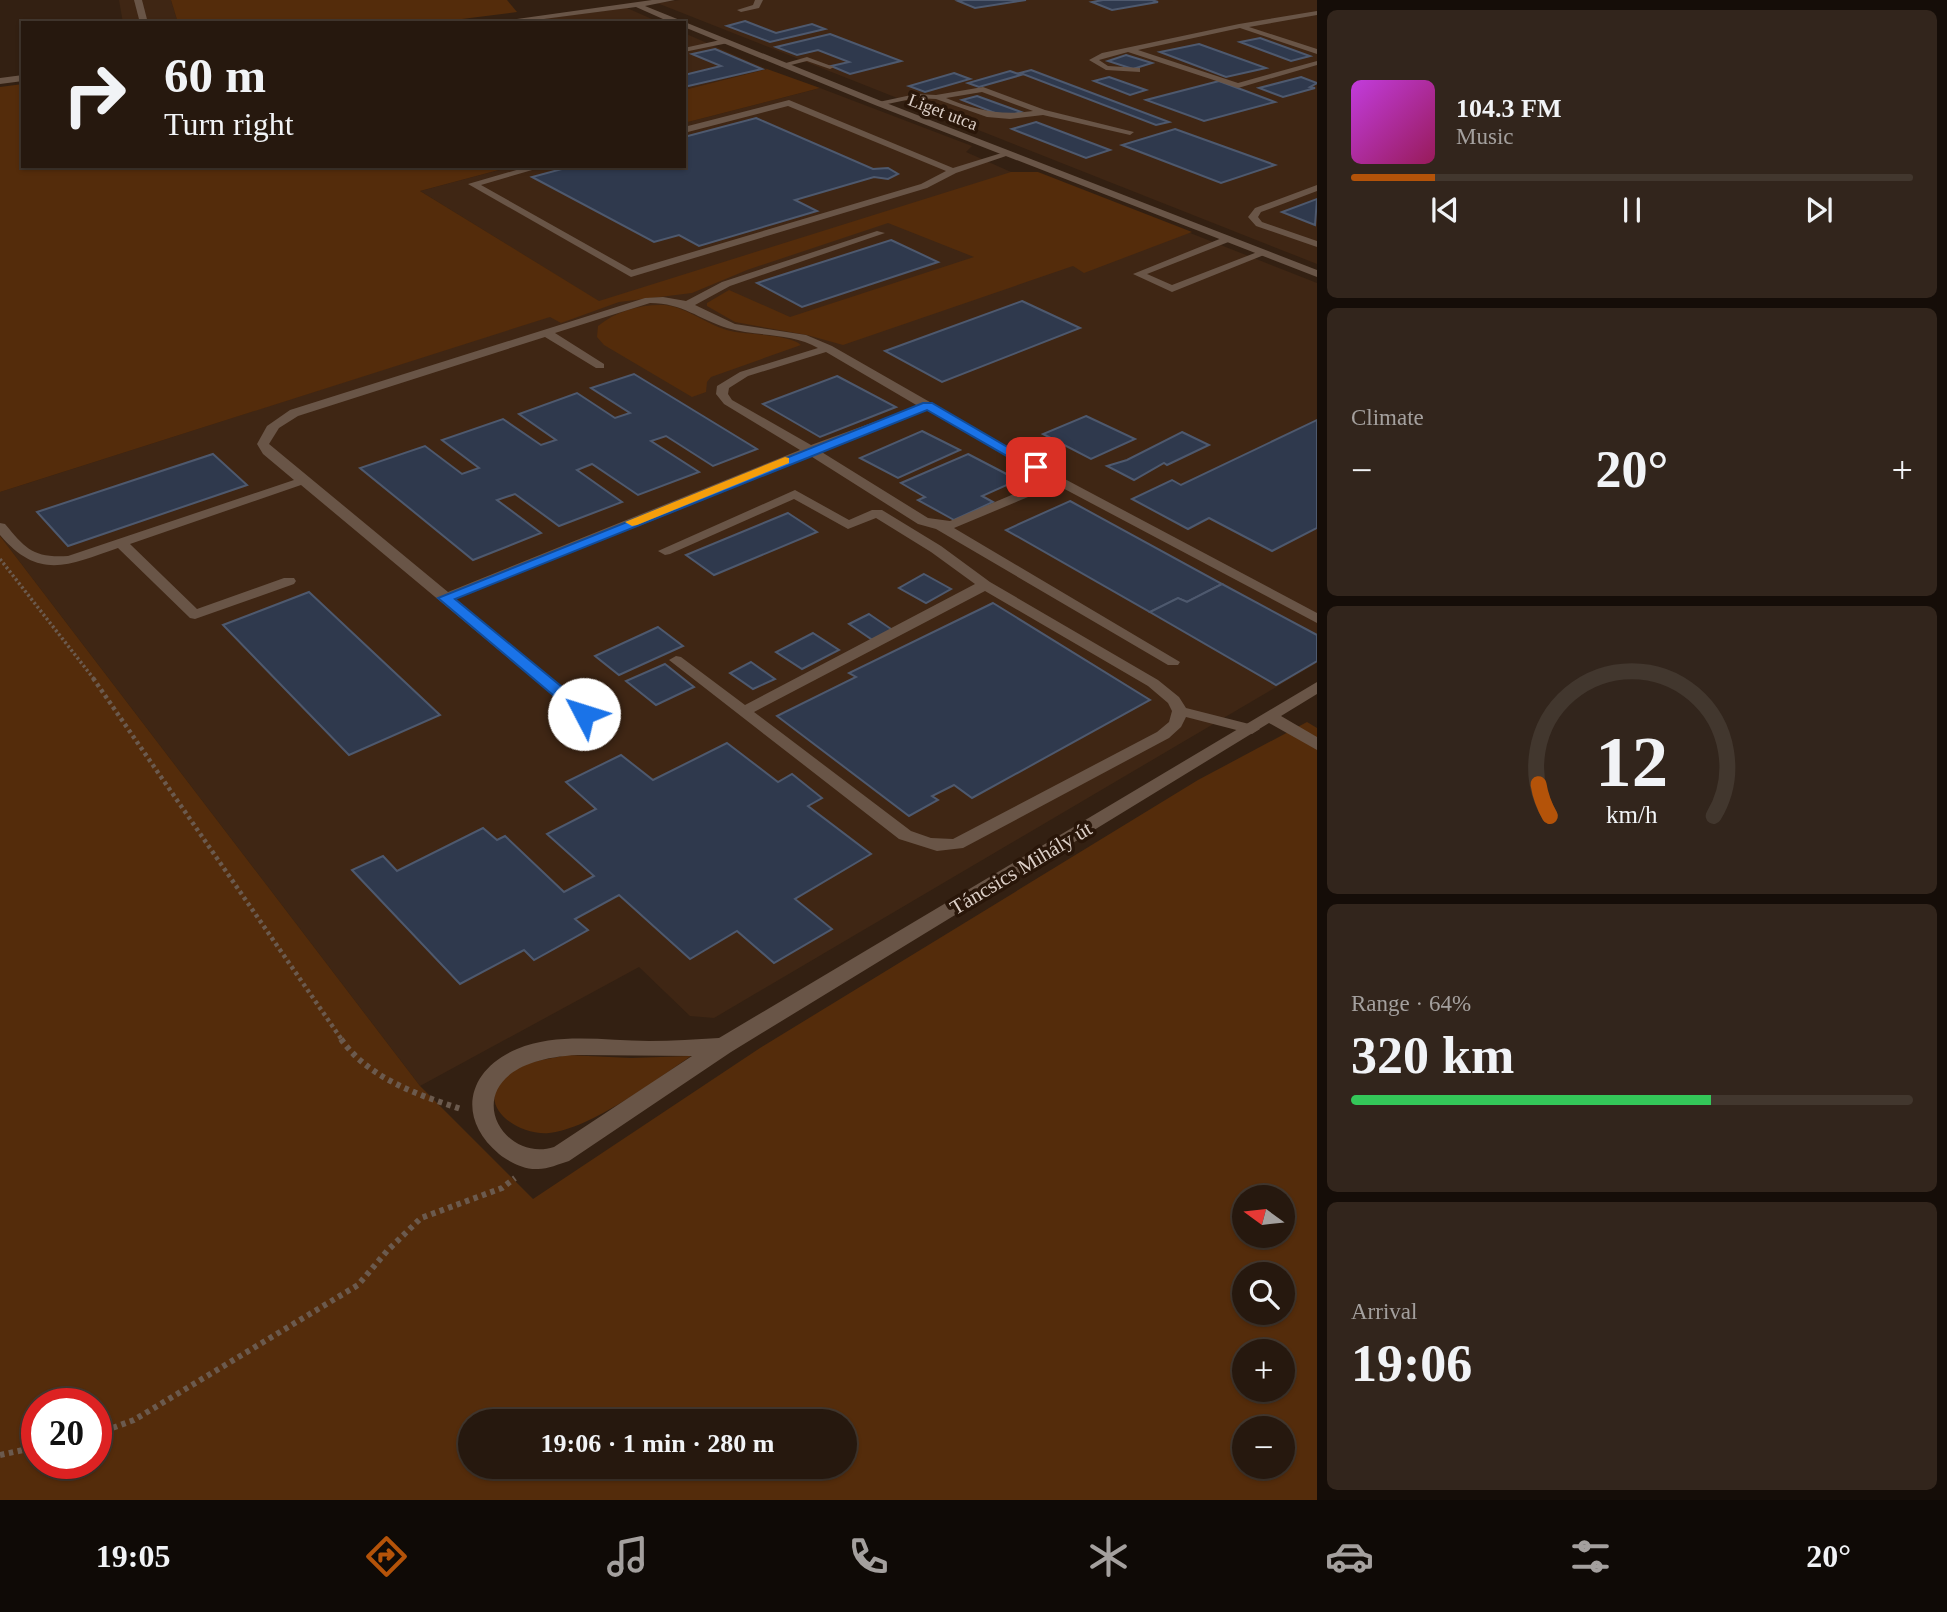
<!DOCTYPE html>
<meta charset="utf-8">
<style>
:root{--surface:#26180e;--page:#32251c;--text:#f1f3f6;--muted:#a4a09e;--line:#42372e;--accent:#b45309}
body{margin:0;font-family:"Times New Roman",serif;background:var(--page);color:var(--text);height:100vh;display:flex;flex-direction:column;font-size:26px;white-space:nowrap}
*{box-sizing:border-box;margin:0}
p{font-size:23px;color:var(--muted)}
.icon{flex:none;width:38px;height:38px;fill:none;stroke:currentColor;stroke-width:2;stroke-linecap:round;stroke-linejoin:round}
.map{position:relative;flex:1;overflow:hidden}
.details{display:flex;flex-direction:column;gap:10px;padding:10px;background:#150d08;width:630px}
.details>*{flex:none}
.hud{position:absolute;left:21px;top:21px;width:665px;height:147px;border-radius:0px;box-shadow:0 2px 5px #0004,0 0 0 2px var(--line);background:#26180e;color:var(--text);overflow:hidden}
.needle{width:46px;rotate:285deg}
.controls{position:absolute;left:1232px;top:1185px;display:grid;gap:14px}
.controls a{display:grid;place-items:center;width:63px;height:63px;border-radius:50%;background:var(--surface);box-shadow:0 2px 5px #0004,0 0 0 2px var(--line);font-size:35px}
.speed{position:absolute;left:21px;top:1388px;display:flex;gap:14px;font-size:35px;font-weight:700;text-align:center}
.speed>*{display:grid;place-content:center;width:91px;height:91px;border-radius:50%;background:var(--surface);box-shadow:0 2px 5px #0004,0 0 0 2px var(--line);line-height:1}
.speed .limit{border:10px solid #d22;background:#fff;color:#111}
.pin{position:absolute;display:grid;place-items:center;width:60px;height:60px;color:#fff;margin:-30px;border-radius:14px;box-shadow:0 4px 10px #0006}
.me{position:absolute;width:77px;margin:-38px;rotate:310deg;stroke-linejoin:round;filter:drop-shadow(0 0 5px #0008)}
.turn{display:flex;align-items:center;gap:24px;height:147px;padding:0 28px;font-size:32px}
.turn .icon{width:91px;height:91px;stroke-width:2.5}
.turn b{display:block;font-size:49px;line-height:60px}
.big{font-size:52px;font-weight:600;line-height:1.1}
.details .tile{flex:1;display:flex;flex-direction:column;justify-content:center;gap:10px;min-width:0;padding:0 24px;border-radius:10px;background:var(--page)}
.details .dial{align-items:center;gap:0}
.dial svg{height:182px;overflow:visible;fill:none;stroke:var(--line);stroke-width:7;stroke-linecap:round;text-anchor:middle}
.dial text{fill:var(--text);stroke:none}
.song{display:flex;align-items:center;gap:21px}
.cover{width:84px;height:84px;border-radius:10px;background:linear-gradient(135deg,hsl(290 70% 55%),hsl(330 70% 35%))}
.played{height:7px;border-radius:4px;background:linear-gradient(90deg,var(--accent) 15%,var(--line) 15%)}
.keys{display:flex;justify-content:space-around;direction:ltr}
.heat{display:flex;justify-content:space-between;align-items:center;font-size:38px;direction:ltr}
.charge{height:10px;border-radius:5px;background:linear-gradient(90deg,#34c759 64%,var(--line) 0)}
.trip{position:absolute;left:458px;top:1409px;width:399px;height:70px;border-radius:35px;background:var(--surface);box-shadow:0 2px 5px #0004,0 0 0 2px var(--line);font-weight:600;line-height:70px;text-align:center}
.tabs{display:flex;height:112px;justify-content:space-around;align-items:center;background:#0f0a06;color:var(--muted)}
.tabs .icon{width:49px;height:49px}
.tabs .selected{color:var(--accent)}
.tabs b{font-size:32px;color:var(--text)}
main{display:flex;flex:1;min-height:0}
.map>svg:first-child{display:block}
</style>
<main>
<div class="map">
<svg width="1317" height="1500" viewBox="0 0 1317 1500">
<rect width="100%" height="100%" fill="#332012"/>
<!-- built -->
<g fill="#3f2614">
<path d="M119,0H171L178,23H123Z"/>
<path d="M680,0H1317V264L657,3Z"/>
<path d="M627,8L661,23H507Z"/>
<path d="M684,33L767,69L684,90Z"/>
<path d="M820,88L972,146L966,152L1011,172L1038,173L1317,283V663L714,1018L690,1016L639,967L420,1086L0,536V492L598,301L420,191L514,166H684V123Z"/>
</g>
<!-- green -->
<g fill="#542c0b" fill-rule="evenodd">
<path d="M171,0H507L517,12L430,23H178Z"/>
<path d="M767,69L820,88L684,123V90Z"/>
<path d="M23,84V166H514L420,191L599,301L1011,172H1038L1192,232L1084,273L1073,266L843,345L807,335L735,322L707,306V303L729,290L790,317L974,257L888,223L747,270L692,293L619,302L561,323L550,317L0,492V87Z"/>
<path d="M665,305C689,308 708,326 731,331C749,335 789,334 801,345L711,377L707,382L706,392L692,397L604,345L597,337L598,326C616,311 641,304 665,305Z"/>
<path d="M0,536L420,1086L533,1199L760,1048L1198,780L1307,722L1317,728V1500H0ZM1244,1197H1283V1236H1244ZM1244,1274H1283V1312H1244ZM1244,1351H1283V1390H1244ZM37,1404H96V1463H37ZM471,1421H845V1466H471ZM1244,1428H1283V1466H1244Z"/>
<path d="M567,1055L631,1058L691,1056C656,1080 590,1129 549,1133C517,1136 473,1104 506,1076C523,1061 545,1060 567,1055Z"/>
</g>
<!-- building -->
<g fill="#2f394d" stroke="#4e596e" stroke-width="2">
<path d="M965,0H1026L975,8L958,1Z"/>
<path d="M1103,0H1152L1158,2L1112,10L1092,2Z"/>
<path d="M745,21L776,33L812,24L825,29L770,42L727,26Z"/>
<path d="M830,34L901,61L850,74L831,66L849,62L818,50L797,55L776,47Z"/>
<path d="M1260,38L1310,56L1291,61L1240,42Z"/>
<path d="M1199,44L1266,68L1226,77L1160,52Z"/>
<path d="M715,49L762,69L684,87V75L721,66L692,54Z"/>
<path d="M1126,55L1152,63L1133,69L1108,61Z"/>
<path d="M1031,70L1169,122L1156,125L1020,73Z"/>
<path d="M1010,71L1021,75L979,87L968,83Z"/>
<path d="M954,73L970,79L925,92L909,86Z"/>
<path d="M1109,77L1146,90L1130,95L1094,81Z"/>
<path d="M1301,77L1317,83L1310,87L1315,88L1283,97L1259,88Z"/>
<path d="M1219,81L1275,102L1204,121L1146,100Z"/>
<path d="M977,96L1021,112L1005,117L962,100Z"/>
<path d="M756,118L873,169L888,168L898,174L888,179L874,177L795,200L817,211L699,246L679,235L654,242L532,177L573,166H684V137Z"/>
<path d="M1036,122L1110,150L1086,158L1012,129Z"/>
<path d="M1175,129L1275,165L1221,183L1122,145Z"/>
<path d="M1317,199L1315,225L1282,212Z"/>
<path d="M891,240L938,262L802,307L757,283Z"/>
<path d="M1022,301L1080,328L942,382L885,351Z"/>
<path d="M634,374L757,449L713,466L666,436L651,441L699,472L638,495L592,464L577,470L622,502L559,526L515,494L497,500L541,533L473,560L360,468L425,446L462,474L479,468L442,440L503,419L541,445L556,440L519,414L577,393L615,418L630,413L591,388Z"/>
<path d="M837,376L896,407L820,437L763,404Z"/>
<path d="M1086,416L1135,439L1091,459L1043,434Z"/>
<path d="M1317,420V528L1272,551L1209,518L1188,529L1132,499L1172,480L1181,485Z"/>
<path d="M922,431L960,450L898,478L860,458Z"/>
<path d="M1182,432L1209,445L1167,465L1164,463L1134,480L1107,466L1127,460Z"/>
<path d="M213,454L247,485L68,546L37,512Z"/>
<path d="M968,454L1018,480L982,496L993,502L954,520L918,500L925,497L901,483Z"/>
<path d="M1070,501L1222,584L1187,602L1178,598L1150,612L1006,530Z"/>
<path d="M788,513L817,532L714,575L686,555Z"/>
<path d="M924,574L951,589L926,603L899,588Z"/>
<path d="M1222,584L1317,635V661L1276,685L1150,612L1178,598L1187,602Z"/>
<path d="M309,592L440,715L349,755L223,625Z"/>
<path d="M993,603L1150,700L972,798L954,785L932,796L938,800L909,816L777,716L856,677L849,673Z"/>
<path d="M869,614L894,631L874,641L849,624Z"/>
<path d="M658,627L683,646L619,675L595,656Z"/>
<path d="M813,633L839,650L802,669L776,652Z"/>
<path d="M751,662L775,679L753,689L730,673Z"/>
<path d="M665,664L694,687L656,705L626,681Z"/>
<path d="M727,743L778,782L792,774L822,798L808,806L871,854L795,899L832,929L774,963L737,931L690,959L619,895L575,919L588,930L534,960L524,950L460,984L352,870L383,856L397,871L483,828L497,840L505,836L564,892L594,876L547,834L596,809L566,782L621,755L653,780Z"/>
</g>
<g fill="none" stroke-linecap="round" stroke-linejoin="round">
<!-- path-far2 -->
<path stroke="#6b5a4e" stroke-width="3.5" stroke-dasharray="2.5 2.5" stroke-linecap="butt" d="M0,559L94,679"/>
<!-- path-far1 -->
<path stroke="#6b5a4e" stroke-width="4.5" stroke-dasharray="3.5 3.5" stroke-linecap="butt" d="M93,678L342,1040"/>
<!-- path -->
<g stroke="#6b5a4e" stroke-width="6" stroke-dasharray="4.5 4.5" stroke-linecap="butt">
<path d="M341,1039C368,1078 418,1095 461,1109"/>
<path d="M96,1434L134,1420L358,1285L387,1251L421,1218L502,1188L515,1178"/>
<path d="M0,1455L37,1447"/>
</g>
<!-- service -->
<g fill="#695547" fill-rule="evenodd">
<path d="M134,0H142L148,23H140Z"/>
<path d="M755,0H763L759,8L741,12L737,10L753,5Z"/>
<path d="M1317,11V15L1249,27L1317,49V54L1240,28L1138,50L1238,83L1317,61V65L1238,88L1128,52L1099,60L1108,66L1140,68V72L1106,70L1089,60L1102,53L1239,24Z"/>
<path d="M725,39L728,43L684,52V48Z"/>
<path d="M807,57L834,67L830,69L807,61L783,67L779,65Z"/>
<path d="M983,87L1045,110L1134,132L1130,135L1043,115L1010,119L987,117L936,99L916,98L878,106L874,103L916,94L936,95ZM982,92L1033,111C1001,116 975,110 946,98Z"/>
<path d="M789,100L953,168L1008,151L1012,154L956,173L927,188L631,277L468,184L530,166H546L481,185L632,270L921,184L946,171L788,106L684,133V127Z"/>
<path d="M1317,185V191L1261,212L1258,217L1262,222L1317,241V247L1256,226L1248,217L1255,208Z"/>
<path d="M877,231L885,233L730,286L695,305L735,324L806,335L832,346L1061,477L1317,613V623L1057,485L954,528L1180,662L1178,665H1168L936,529L918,524L809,455L456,599L589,711L592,714L589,717H579L301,485L130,544L197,609L284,578H294L296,581L294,584L195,619L190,618L118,548C69,565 39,581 0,535V523L5,524C26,549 33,558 68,556L294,480L263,454L257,444L267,426L290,410L645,298L663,297L686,301L722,282ZM650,303C683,303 698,319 727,328C756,337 791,332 818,348L740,372L717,386L716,394L724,404L800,450L448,592L269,444L279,428L298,416L545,337L596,368H604V364L555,333ZM826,352L918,406L811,445L732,400L728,394L729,388L748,376ZM927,410L1047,480L950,521L928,518L820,451Z"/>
<path d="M1227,236L1231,237V241L1147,274L1172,285L1260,251L1269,253L1172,292L1133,274Z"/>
<path d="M795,490L849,520L872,510H882L941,546L990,582L1158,680L1179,697L1186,708L1257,726L1260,729L1252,734L1186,717L1181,727L1169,738L963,848L937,851L899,839L669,660L676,656L681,657L745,705L975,584L931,552L876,518L848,529L794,499L670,554L665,555L658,551ZM985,591L1148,686L1168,703L1172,711L1169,722L1157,732L953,839L931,838L911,831L754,712Z"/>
</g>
<!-- minor -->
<g fill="#695547" fill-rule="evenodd">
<path d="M652,0H675L645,6L881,101L1317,270V277L875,105L684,27V23H672L636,7L513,23H488Z"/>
<path d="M23,75V81L0,84V78Z"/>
<path d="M1317,682V694L1281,716L1317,737V750L1269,723L731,1052L569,1161C559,1164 548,1169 538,1169C525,1170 509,1162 499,1154C456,1118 467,1070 517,1049C559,1032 605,1041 649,1041C673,1041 696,1039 719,1038ZM578,1055L692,1056L554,1147C495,1166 445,1061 578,1055Z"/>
</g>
</g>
<!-- route -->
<path fill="#1a73e8" stroke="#114b97" stroke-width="2" d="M923,403H932L1042,467L1036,471L1031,470L927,410L455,599L590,710L592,714L590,717H579L438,598Z"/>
<!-- slow -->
<path fill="#f59e0b" d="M785,457L789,458V463L637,525L632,526L625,522Z"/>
<g text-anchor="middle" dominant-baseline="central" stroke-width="7" stroke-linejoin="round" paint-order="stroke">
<!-- far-street labels -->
<g font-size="18" fill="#dccfc7" stroke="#291609">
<text transform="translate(943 112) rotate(21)">Liget utca</text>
</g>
<!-- street labels -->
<g font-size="21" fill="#dccfc7" stroke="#291609">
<text transform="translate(1021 868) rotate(-31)">Táncsics Mihály út</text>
</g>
</g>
</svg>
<div class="controls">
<a><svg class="needle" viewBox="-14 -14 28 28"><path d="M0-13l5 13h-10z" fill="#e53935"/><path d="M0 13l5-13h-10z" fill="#a4a09e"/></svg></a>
<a><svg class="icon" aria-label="search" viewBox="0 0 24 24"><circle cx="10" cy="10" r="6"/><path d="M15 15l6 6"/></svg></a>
<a>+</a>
<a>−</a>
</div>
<div class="speed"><div class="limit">20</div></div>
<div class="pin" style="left:1036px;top:467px;background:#d93025"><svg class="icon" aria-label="arrive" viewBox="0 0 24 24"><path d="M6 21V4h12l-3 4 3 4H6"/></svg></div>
<svg class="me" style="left:584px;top:714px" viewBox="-20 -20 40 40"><circle r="19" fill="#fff"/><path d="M0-13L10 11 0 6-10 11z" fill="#1a73e8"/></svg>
<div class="trip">19:06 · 1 min · 280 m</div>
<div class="hud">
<div class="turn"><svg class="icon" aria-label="right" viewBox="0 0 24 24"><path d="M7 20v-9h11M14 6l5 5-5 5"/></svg><div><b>60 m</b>Turn right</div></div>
</div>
</div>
<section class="details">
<div class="tile">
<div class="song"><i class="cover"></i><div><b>104.3 FM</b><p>Music</p></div></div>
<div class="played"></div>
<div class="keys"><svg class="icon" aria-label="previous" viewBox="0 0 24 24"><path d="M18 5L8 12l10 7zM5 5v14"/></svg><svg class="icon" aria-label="pause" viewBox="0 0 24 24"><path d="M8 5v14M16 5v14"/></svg><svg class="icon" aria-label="next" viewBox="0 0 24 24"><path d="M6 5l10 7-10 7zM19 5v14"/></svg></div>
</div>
<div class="tile"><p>Climate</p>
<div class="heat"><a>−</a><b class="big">20°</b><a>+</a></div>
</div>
<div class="tile dial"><svg viewBox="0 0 100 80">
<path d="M14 69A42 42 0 1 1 86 69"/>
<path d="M14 69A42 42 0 0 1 9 55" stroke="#b45309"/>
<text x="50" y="56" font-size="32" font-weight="700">12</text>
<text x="50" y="72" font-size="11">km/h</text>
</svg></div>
<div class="tile"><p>Range · 64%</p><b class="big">320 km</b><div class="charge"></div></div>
<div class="tile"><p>Arrival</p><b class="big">19:06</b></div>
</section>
</main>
<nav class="tabs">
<b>19:05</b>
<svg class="icon selected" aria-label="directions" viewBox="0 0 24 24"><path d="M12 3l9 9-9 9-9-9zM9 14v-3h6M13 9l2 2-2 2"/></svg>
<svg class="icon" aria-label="music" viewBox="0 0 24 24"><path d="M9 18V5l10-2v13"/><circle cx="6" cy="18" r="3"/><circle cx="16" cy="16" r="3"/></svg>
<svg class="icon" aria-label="phone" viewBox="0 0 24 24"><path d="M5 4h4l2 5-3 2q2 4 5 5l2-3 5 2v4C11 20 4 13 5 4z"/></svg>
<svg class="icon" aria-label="climate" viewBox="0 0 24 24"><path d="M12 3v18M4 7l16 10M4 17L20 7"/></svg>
<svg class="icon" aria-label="car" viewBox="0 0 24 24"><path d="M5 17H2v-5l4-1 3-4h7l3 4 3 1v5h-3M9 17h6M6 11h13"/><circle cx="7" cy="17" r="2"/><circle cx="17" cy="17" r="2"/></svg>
<svg class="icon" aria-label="filters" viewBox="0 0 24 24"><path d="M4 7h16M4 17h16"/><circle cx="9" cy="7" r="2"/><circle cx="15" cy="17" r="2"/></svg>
<b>20°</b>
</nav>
